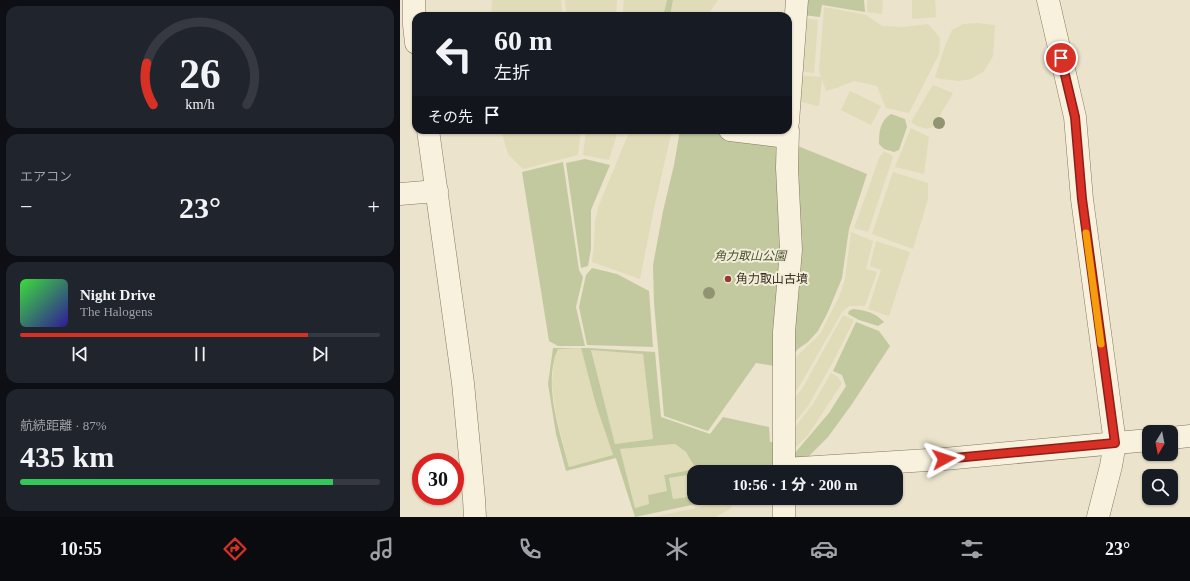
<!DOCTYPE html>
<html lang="ja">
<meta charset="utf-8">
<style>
:root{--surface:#171b24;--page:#20242c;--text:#f1f3f6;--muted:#9ea1a6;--line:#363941;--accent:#d93025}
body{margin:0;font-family:"Times New Roman","Noto Sans JP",serif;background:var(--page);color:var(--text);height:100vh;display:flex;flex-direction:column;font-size:15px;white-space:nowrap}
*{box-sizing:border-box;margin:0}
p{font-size:13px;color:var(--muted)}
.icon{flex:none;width:22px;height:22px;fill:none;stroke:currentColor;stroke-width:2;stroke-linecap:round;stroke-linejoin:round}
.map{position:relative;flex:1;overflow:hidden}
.side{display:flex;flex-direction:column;gap:6px;padding:6px;background:#0d0f14;width:400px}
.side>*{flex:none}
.top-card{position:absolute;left:12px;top:12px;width:380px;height:122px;border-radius:12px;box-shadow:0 1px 3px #0004;background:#171b24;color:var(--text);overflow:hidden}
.needle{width:26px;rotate:190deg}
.fabs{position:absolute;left:742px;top:425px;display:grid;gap:8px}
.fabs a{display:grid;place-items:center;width:36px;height:36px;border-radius:8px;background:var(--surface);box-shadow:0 1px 3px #0004;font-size:20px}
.speed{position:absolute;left:12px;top:453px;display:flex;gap:8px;font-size:20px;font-weight:700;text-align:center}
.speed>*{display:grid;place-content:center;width:52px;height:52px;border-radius:50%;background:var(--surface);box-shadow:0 1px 3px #0004;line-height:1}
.speed .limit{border:6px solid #d22;background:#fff;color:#111}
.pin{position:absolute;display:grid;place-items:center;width:34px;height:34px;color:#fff;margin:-17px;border:2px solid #fff;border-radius:50%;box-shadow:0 1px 4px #0007}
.me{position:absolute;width:44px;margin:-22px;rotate:85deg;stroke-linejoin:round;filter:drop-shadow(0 0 3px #0008)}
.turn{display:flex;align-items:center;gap:14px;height:84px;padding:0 16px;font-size:18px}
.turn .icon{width:52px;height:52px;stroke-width:2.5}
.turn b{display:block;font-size:28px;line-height:34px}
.then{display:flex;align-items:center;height:38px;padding:0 16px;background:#0003;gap:8px;font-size:15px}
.big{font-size:30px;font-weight:700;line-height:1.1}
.side .tile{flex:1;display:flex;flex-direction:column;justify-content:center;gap:6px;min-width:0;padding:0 14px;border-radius:12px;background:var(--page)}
.side .dial{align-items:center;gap:0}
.dial svg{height:104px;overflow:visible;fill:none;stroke:var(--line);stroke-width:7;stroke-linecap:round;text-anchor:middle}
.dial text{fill:var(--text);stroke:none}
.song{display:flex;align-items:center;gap:12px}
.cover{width:48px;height:48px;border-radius:6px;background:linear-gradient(135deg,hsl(120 70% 55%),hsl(250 70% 35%))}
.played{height:4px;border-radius:2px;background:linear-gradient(90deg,var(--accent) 80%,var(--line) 80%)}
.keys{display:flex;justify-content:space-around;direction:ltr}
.heat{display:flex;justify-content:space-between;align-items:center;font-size:22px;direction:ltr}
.charge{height:6px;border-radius:3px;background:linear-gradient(90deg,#34c759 87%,var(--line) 0)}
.trip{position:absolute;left:287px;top:465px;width:216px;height:40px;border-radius:12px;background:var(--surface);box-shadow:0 1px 3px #0004;font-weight:700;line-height:40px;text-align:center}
.tabs{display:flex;height:64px;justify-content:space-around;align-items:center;background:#090b0e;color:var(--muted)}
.tabs .icon{width:28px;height:28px}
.tabs .current{color:var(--accent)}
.tabs b{font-size:18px;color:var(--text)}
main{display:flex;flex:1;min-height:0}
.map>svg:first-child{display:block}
</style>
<main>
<section class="side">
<div class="tile dial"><svg viewBox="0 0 100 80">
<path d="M14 69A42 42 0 1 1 86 69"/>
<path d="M14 69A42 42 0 0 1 9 37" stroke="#d93025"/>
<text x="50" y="56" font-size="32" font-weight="700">26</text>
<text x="50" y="72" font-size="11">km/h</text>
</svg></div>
<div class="tile"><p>エアコン</p>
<div class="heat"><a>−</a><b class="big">23°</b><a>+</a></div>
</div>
<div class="tile">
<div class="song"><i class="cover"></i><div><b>Night Drive</b><p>The Halogens</p></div></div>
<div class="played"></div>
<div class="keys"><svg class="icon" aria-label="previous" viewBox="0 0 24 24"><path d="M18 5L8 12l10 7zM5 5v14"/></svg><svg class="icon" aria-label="pause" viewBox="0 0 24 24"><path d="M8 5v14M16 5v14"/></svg><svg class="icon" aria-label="next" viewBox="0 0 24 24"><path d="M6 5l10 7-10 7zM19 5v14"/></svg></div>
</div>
<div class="tile"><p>航続距離 · 87%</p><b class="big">435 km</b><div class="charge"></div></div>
</section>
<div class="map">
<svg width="790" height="517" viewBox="0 0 790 517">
<rect width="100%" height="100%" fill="#ebe3cb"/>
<!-- farmland -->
<g fill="#e0dcb9">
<path d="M92,0H161L163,16H91Z"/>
<path d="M165,0H217L216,16H166Z"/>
<path d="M224,0H267L263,16H222Z"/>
<path d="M273,0H318L307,16H270Z"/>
<path d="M467,0H483L482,14L467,12Z"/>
<path d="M512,0H535L536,17L512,19Z"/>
<path d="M424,7L466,15L482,26L503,27L528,24L540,38L539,54L509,113L486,108L477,86L454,81L436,88L426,91L422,79L419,106L396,101L398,75L421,77L419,71Z"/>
<path d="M403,18L418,20L414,73L398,71Z"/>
<path d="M576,23L595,25L593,56L584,71L571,79L559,81L541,79L535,77L545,46L552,30L563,24Z"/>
<path d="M533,85L553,93L533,127L527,129L517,126L511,122Z"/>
<path d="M450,91L481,106L471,125L441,110Z"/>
<path d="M511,128L529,137L524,174L495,167Z"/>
<path d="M101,130H181L178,155L123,169L108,154Z"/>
<path d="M186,130H218L209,160L183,155Z"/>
<path d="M230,130H272L255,204L240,279L192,262L194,244L195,221L199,205Z"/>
<path d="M484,152L490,154L493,157L468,232L454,228L480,156Z"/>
<path d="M493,172L528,183V199L513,249L472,234Z"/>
<path d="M451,232L473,241L466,269L477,272L465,306H449L442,312L399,387L389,400L391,362L420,334L439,297L445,279Z"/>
<path d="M476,241L510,252L489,316L468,309L481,270L470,266Z"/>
<path d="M443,315L454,320L434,360L408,406L392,426L390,403L402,389Z"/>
<path d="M181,348L196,405L213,455L169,467L156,415L152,384L154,360L158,349Z"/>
<path d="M191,350L243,353L253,439L215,444Z"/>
<path d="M431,373L438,377L442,383L408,435L391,452V432L413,404Z"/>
<path d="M275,444L286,452L297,469L264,475L267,491L248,495L249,504L235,508L220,449Z"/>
<path d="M294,474V496L273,499L269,478Z"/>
<path d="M335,500L330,509L316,517H253Z"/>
</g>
<!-- green -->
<g fill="#c2c99f" fill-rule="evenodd">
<path d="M267,0H273L270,16H263Z"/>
<path d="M406,0H464L465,12L422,5L420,17L403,15Z"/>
<path d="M491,114L505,119L507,127L499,150L494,152L484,149L479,144C479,131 480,121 491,114Z"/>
<path d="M280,130H298L376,141L398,146L467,174L449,229L442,278L428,312L418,331L408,342L398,349L390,358L375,366L356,363L308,431L264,416L254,303L253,265L263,211L274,165Z"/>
<path d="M185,159L210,165L191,210V249L188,266L181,268L166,163Z"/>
<path d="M163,162L179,270L183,277L176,307L185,346H158L149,341L122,172Z"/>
<path d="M192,268L217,274L249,291L253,347L187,345L179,307L186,275Z"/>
<path d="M453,309C466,310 475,313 484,322L478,326L459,320L448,314L449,311Z"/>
<path d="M456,322L479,331L490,346L452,404L428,437L406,459H395L394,454L429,413L446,386L442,375L433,371Z"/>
<path d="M153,348H188L255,352L261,417L310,434L323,417L369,427L370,442H375L373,472H294V474L269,478L273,499L294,496V498H325L235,517L216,458L166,471L156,434L148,384ZM181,348L196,405L213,455L169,467C161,436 146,393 154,361C154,357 157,353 158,349ZM191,350L243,354L253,439L215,444ZM275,444L286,452L296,469L264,475L267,491L248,495L249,504L235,508L220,449Z"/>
</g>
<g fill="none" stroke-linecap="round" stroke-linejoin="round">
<defs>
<g id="minor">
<path d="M14,0V25L16,43"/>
<path d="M648,0L675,117L682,199L715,443L711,466L698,517"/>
<path d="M388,122L397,0"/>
<path d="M28,130L63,383L74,499L75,517"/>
<path d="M330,130L387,137"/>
<path d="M0,194L37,191"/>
<path d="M771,438L790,436"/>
<path d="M384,469L544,459L749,440"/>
<path d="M384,472V332L391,250L387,168L388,130"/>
<path d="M384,517V498"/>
</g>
</defs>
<!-- minor casing -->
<use href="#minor" stroke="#877760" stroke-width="23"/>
<!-- minor -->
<use href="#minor" stroke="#f7f1de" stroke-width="22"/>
</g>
<!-- trees -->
<g fill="#919473">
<circle cx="539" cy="123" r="6"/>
<circle cx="309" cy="293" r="6"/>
</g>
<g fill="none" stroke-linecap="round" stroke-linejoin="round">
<defs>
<path id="route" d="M544,459L715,443L682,199L675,117L661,58"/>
</defs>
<!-- route casing -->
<use href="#route" stroke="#8d1f18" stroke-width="10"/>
<!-- route -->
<use href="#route" stroke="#d93025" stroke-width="7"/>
<!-- slow -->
<path stroke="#f59e0b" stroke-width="7" d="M686,233L701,344"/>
</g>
<!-- markers -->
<circle fill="#913a36" stroke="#f3edda" stroke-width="1.5" cx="328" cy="279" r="4"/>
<g text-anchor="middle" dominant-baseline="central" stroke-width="4" stroke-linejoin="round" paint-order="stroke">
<!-- park labels -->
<g font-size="12" font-style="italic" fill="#47542b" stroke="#f3edda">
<text x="350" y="256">角力取山公園</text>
</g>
<!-- poi labels -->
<g font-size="12" fill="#392f22" stroke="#f3edda" text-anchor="start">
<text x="336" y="279">角力取山古墳</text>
</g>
</g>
</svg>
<div class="fabs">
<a><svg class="needle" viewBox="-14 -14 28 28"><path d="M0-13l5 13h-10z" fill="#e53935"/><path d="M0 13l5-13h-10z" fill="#9ea1a6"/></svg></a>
<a><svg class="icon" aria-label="search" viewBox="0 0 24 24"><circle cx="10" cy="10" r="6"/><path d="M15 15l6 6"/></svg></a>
</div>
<div class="speed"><div class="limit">30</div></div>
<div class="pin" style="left:661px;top:58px;background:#d93025"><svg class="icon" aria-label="arrive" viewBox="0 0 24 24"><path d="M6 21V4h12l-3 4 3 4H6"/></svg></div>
<svg class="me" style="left:544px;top:459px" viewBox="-20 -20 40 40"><path d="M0-17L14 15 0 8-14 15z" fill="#d93025" stroke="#fff" stroke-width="4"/></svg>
<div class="trip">10:56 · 1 分 · 200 m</div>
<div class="top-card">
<div class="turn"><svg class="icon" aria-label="left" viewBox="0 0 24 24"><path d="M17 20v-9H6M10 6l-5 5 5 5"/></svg><div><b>60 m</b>左折</div></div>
<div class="then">その先<svg class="icon" aria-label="arrive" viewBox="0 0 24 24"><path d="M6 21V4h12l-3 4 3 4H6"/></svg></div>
</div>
</div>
</main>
<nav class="tabs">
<b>10:55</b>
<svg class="icon current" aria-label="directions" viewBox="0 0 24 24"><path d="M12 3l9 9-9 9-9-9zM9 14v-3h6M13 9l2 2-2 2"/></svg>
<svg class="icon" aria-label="music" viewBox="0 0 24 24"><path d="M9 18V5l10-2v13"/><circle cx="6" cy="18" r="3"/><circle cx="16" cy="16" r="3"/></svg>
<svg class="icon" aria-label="phone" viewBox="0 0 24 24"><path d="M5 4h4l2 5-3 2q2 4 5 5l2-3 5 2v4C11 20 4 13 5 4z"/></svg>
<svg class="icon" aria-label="climate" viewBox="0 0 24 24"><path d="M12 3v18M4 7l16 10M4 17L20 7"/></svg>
<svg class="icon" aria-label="car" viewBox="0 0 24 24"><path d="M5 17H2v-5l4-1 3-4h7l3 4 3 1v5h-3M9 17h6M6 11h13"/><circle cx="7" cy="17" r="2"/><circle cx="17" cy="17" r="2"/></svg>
<svg class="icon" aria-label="filters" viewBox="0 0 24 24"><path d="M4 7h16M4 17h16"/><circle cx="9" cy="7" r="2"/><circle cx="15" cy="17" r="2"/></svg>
<b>23°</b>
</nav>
